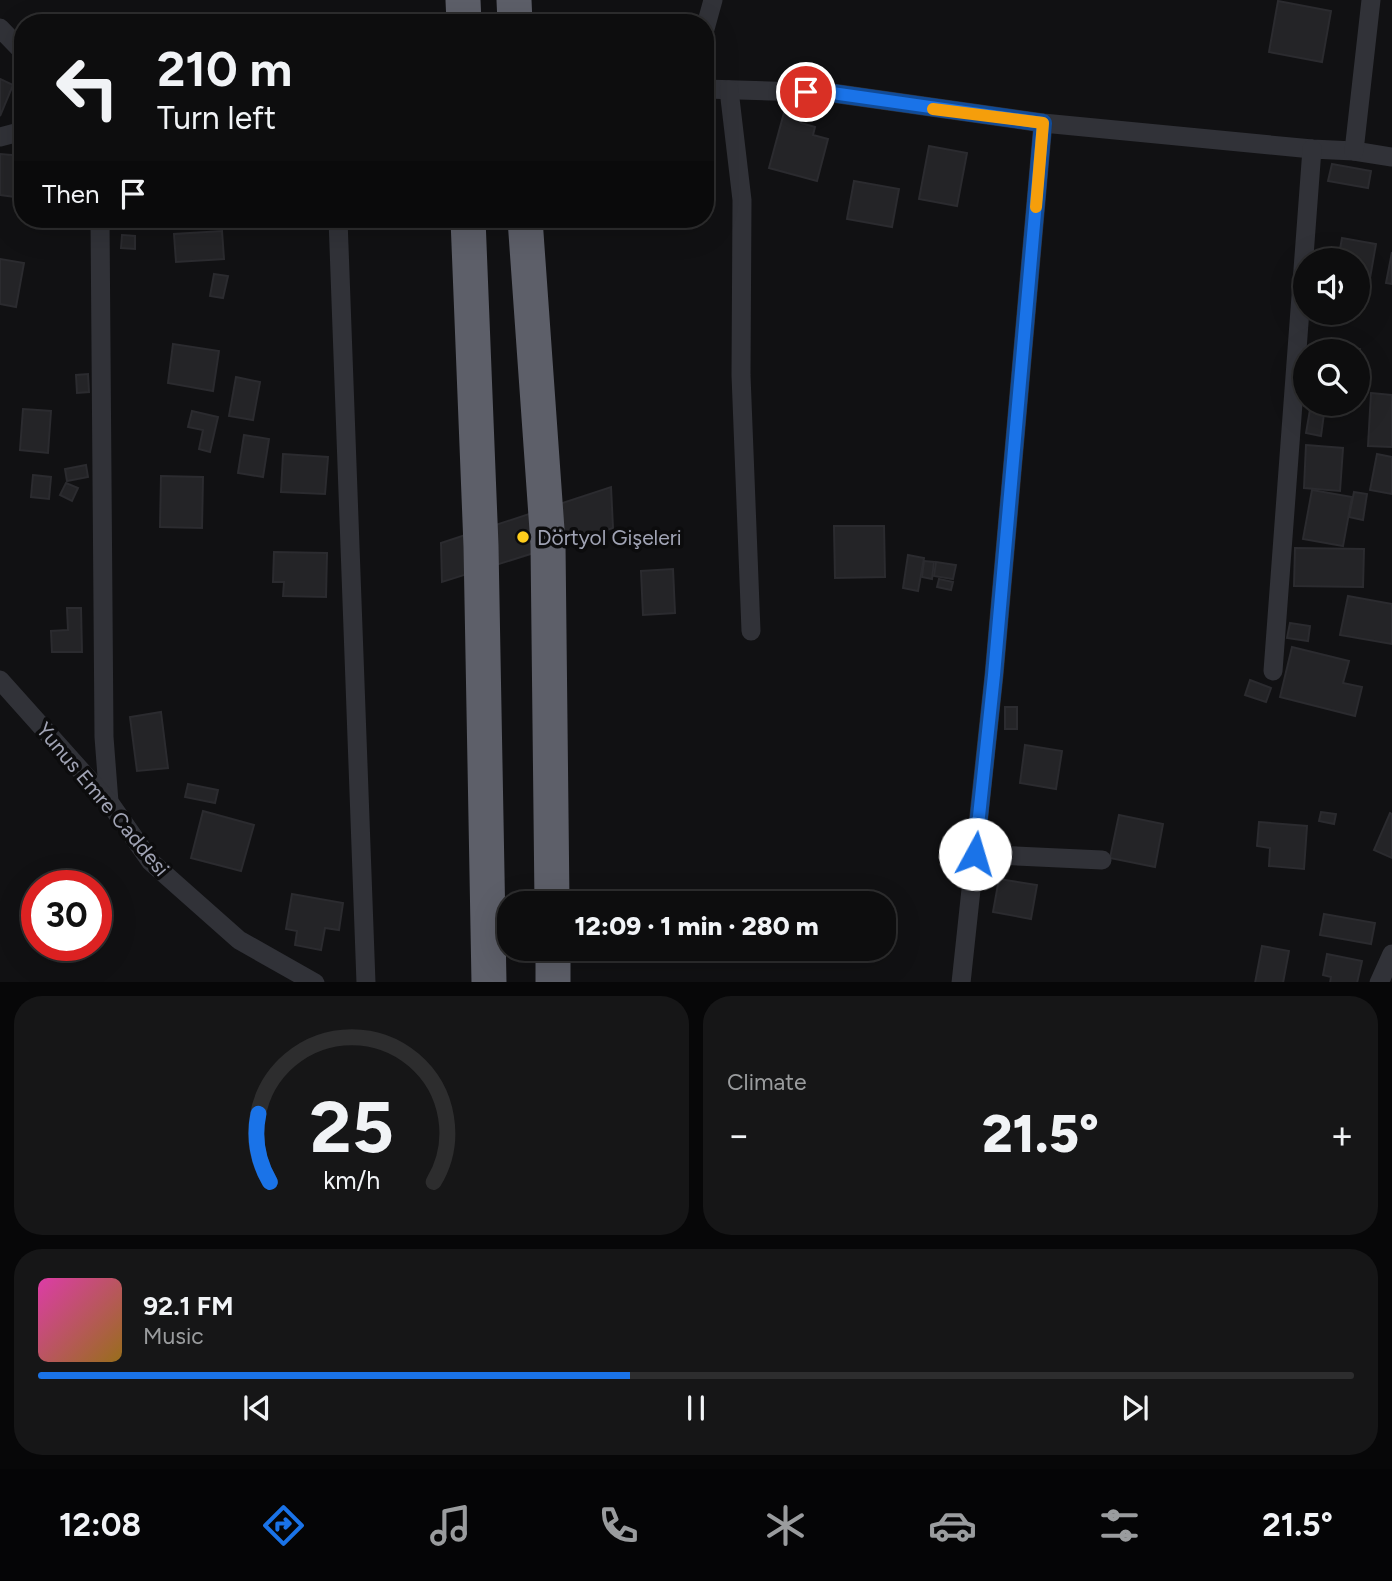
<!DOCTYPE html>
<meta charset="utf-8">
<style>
:root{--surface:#0d0d0e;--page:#161617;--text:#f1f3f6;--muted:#9a9c9e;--line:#2d2d2e;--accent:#1a73e8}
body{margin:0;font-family:Figtree,sans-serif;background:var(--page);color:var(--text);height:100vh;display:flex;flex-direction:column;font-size:26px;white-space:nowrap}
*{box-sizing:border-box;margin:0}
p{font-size:23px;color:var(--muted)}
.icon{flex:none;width:38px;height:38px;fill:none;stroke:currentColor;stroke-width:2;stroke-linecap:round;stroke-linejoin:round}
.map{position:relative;height:982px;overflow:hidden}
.drawer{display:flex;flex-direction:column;gap:14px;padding:14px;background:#070708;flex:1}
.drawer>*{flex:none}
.banner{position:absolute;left:14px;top:14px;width:700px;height:214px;border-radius:28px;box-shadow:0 7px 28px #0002,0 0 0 2px var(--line);background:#0d0d0e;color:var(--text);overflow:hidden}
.buttons{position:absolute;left:1293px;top:248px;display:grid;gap:14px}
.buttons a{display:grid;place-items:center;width:77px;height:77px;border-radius:50%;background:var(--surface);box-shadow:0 7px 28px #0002,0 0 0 2px var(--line);font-size:35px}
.speed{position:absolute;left:21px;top:870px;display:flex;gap:14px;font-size:35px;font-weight:700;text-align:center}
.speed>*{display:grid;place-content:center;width:91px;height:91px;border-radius:50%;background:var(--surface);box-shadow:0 7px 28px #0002,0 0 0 2px var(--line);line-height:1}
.speed .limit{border:10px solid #d22;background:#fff;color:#111}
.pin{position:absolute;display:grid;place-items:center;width:60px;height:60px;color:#fff;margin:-30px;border:4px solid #fff;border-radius:50%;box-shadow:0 2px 7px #0007}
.me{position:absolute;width:77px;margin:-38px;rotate:6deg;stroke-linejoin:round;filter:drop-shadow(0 0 5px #0008)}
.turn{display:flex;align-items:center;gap:24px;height:147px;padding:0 28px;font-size:32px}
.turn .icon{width:91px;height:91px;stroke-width:2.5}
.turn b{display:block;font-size:49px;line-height:60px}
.then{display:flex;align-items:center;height:66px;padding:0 28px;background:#0003;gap:14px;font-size:26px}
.big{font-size:52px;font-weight:800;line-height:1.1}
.drawer .tile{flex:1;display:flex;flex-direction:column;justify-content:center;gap:10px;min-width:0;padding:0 24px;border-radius:28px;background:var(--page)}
.drawer .dial{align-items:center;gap:0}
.dial svg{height:182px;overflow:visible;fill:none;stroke:var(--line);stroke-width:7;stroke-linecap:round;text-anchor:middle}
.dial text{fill:var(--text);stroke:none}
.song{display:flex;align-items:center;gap:21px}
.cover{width:84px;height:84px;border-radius:10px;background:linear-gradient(135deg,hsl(320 70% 55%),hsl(40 70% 35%))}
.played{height:7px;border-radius:4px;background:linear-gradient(90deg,var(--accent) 45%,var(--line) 45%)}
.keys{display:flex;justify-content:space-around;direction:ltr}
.heat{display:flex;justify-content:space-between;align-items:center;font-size:38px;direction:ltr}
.drawer .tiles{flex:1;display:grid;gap:14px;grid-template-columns:1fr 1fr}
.tile:last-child{grid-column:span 2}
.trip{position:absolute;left:497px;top:891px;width:399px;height:70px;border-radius:28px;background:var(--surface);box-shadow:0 7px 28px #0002,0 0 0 2px var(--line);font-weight:800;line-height:70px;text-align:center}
.tabs{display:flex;height:112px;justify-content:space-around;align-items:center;background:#050506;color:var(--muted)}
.tabs .icon{width:49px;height:49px}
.tabs .selected{color:var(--accent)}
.tabs b{font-size:32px;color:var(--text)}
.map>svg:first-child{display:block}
</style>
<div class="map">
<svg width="1392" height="983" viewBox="0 0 1392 983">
<rect width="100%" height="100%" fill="#111113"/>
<!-- building -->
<g fill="#242427" stroke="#2b2b2f" stroke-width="2">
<path d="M1278,1L1331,11L1322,62L1269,52Z"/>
<path d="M239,15L240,23H194V21Z"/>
<path d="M0,79L13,85L0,116Z"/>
<path d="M785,109L803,113L801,123L815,127L813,135L828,139L817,181L769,168Z"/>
<path d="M929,146L967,153L957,206L919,199Z"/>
<path d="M0,154L23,156V198L0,195Z"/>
<path d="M1332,164L1371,171L1368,188L1328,181Z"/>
<path d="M854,181L899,189L892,227L847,219Z"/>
<path d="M222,231L224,259L176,262L174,234Z"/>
<path d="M122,235L135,236V249L121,248Z"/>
<path d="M1342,238L1376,244L1370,278L1358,276V261H1322L1324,252L1339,255Z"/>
<path d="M1392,252V284L1386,283Z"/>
<path d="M0,259L24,263L16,307L0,304Z"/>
<path d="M214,274L228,276L223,298L210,296Z"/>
<path d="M173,344L219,351L213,391L168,383Z"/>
<path d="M1331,344L1360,349L1358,359V352H1330Z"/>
<path d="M88,374L89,392L77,393L76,375Z"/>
<path d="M236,377L260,382L253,420L229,416Z"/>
<path d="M1371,393L1392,395V447L1368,446Z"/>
<path d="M1311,404L1325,406L1321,436L1306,433Z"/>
<path d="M23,409L51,411L48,453L20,450Z"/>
<path d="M192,411L218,417L210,452L199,449L203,430L188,427Z"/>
<path d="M244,435L269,439L263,477L238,473Z"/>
<path d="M1306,445L1343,448L1340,491L1304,488Z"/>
<path d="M283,454L328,457L325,494L281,492Z"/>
<path d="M1377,454L1392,457V494L1370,490Z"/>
<path d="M86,465L88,477L67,481L65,469Z"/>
<path d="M33,475L51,477L49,499L31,497Z"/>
<path d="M161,476L203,477L202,528L160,527Z"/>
<path d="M66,483L78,488L72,501L60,495Z"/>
<path d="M611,487L613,528L442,582L441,543Z"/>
<path d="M1312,490L1352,497L1343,546L1303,539Z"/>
<path d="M1354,492L1367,494L1363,520L1349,517Z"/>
<path d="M834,526H884L885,577L835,578Z"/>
<path d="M1295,548L1364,549L1363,587L1294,586Z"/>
<path d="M274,552L327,553L326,597L283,596L284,582H273Z"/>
<path d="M908,555L924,558L918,591L903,588Z"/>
<path d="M924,561L934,562L932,579L922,577Z"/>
<path d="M936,562L956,565L953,579L934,576Z"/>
<path d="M673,569L675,613L643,615L641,571Z"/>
<path d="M939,579L953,582L951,590L937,587Z"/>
<path d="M1348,596L1392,604V644L1340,635Z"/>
<path d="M67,608H81L82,652H52L51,631L68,630Z"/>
<path d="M1290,623L1310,626L1308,641L1287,638Z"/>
<path d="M1292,647L1349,661L1343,683L1362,687L1355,716L1280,697Z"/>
<path d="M1250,680L1271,688L1266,702L1245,695Z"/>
<rect x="1005" y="707" width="12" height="22"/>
<path d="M161,712L168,768L137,771L130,717Z"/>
<path d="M1025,745L1062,751L1056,789L1020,783Z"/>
<path d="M188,784L218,790L215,803L185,797Z"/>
<path d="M203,811L254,825L241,871L191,858Z"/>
<path d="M1321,812L1336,814L1334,824L1319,821Z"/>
<path d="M1390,813L1392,814V858L1374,850Z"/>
<path d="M1119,815L1163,824L1155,867L1110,858Z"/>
<path d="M1259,822L1307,826L1304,869L1269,866L1270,848L1257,846Z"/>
<path d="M999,879L1037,885L1031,919L993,912Z"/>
<path d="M292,894L343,903L339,930L325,928L321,950L295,945L297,931L286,929Z"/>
<path d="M1324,914L1375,923L1371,944L1320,935Z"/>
<path d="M1262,946L1289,951L1283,983H1255Z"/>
<path d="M1327,954L1362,961L1357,983H1330L1331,977L1323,975Z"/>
</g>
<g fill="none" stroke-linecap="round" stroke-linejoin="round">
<!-- minor -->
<g stroke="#313238" stroke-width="19">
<path d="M0,28L23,52"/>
<path d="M705,29L713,0"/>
<path d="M705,89L832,93L1043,123L1312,149L1354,151L1392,157"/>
<path d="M729,90L742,200L741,375L751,631"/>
<path d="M0,137L23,131"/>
<path d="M1354,151L1371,0"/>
<path d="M100,219L104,737L109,802"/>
<path d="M338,219L366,983"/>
<path d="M1273,671L1312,149"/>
<path d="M0,680L109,802L151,862L239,940L315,983"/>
<path d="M975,854L1102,860"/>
<path d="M961,983L994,675L1043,123"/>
<path d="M1379,983L1392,954"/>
</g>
<!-- motorway -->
<g stroke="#5d5f69" stroke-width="35">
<path d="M463,0L464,23"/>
<path d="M514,0L515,23"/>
<path d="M468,219L481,546L489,983"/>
<path d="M525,219L548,544L552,903"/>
<path d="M553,948V983"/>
</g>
</g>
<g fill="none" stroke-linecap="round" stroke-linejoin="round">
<defs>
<path id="route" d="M806,92L832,93L1043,123L994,675L975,854"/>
</defs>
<!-- route casing -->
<use href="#route" stroke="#114b97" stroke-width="18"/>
<!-- route -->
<use href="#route" stroke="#1a73e8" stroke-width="12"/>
<!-- slow -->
<path stroke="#f59e0b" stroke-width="12" d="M933,109L1043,123L1036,207"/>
</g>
<!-- markers -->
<circle fill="#ffcd1c" stroke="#0c0c0d" stroke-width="2.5" cx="523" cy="537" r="7"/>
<g text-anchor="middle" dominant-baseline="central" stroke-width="7" stroke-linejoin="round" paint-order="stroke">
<!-- poi labels -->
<g font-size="21" fill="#a1a4b5" stroke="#0c0c0d" text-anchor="start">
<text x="537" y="537">Dörtyol Gişeleri</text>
</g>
<!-- street labels -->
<g font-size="21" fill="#a1a4b5" stroke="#0c0c0d">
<text transform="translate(103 799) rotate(50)">Yunus Emre Caddesi</text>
</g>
</g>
</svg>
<div class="buttons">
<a><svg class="icon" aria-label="sound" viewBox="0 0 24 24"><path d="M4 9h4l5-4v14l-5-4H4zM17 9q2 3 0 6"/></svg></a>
<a><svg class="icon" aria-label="search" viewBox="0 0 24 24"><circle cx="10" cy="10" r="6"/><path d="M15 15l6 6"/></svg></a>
</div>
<div class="speed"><div class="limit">30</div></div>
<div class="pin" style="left:806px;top:92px;background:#d93025"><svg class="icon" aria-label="arrive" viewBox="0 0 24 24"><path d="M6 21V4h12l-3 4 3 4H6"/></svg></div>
<svg class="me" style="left:975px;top:854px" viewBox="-20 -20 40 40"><circle r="19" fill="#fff"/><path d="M0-13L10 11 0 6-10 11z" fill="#1a73e8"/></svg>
<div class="trip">12:09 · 1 min · 280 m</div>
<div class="banner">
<div class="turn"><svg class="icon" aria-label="left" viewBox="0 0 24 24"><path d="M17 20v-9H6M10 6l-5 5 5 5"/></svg><div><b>210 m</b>Turn left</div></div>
<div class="then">Then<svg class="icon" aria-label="arrive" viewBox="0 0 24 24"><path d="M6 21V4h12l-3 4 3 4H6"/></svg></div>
</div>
</div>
<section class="drawer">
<div class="tiles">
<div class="tile dial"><svg viewBox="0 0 100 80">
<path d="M14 69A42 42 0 1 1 86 69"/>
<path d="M14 69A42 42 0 0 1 9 39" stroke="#1a73e8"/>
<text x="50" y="56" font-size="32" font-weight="700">25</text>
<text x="50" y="72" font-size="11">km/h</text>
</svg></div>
<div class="tile"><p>Climate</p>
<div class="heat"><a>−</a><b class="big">21.5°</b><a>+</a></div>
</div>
<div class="tile">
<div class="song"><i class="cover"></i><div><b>92.1 FM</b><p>Music</p></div></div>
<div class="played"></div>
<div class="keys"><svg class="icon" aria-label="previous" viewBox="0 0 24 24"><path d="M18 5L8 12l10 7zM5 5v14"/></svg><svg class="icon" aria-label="pause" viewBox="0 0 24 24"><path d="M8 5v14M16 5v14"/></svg><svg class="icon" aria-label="next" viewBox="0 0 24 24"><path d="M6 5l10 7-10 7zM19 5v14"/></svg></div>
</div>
</div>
</section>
<nav class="tabs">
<b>12:08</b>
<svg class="icon selected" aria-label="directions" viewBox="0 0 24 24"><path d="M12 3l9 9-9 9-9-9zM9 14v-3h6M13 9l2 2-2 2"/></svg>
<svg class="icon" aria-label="music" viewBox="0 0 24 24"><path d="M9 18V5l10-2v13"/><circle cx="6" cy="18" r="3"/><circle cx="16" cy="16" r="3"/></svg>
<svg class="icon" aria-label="phone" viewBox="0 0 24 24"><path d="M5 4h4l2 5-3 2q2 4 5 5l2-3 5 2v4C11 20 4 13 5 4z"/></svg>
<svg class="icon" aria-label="climate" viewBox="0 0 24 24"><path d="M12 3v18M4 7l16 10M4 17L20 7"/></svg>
<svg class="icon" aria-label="car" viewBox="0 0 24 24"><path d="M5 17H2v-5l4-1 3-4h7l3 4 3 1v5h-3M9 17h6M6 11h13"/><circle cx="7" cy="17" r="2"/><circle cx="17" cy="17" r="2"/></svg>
<svg class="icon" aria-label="filters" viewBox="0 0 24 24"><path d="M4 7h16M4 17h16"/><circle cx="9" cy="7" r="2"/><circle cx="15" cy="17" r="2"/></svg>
<b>21.5°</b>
</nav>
